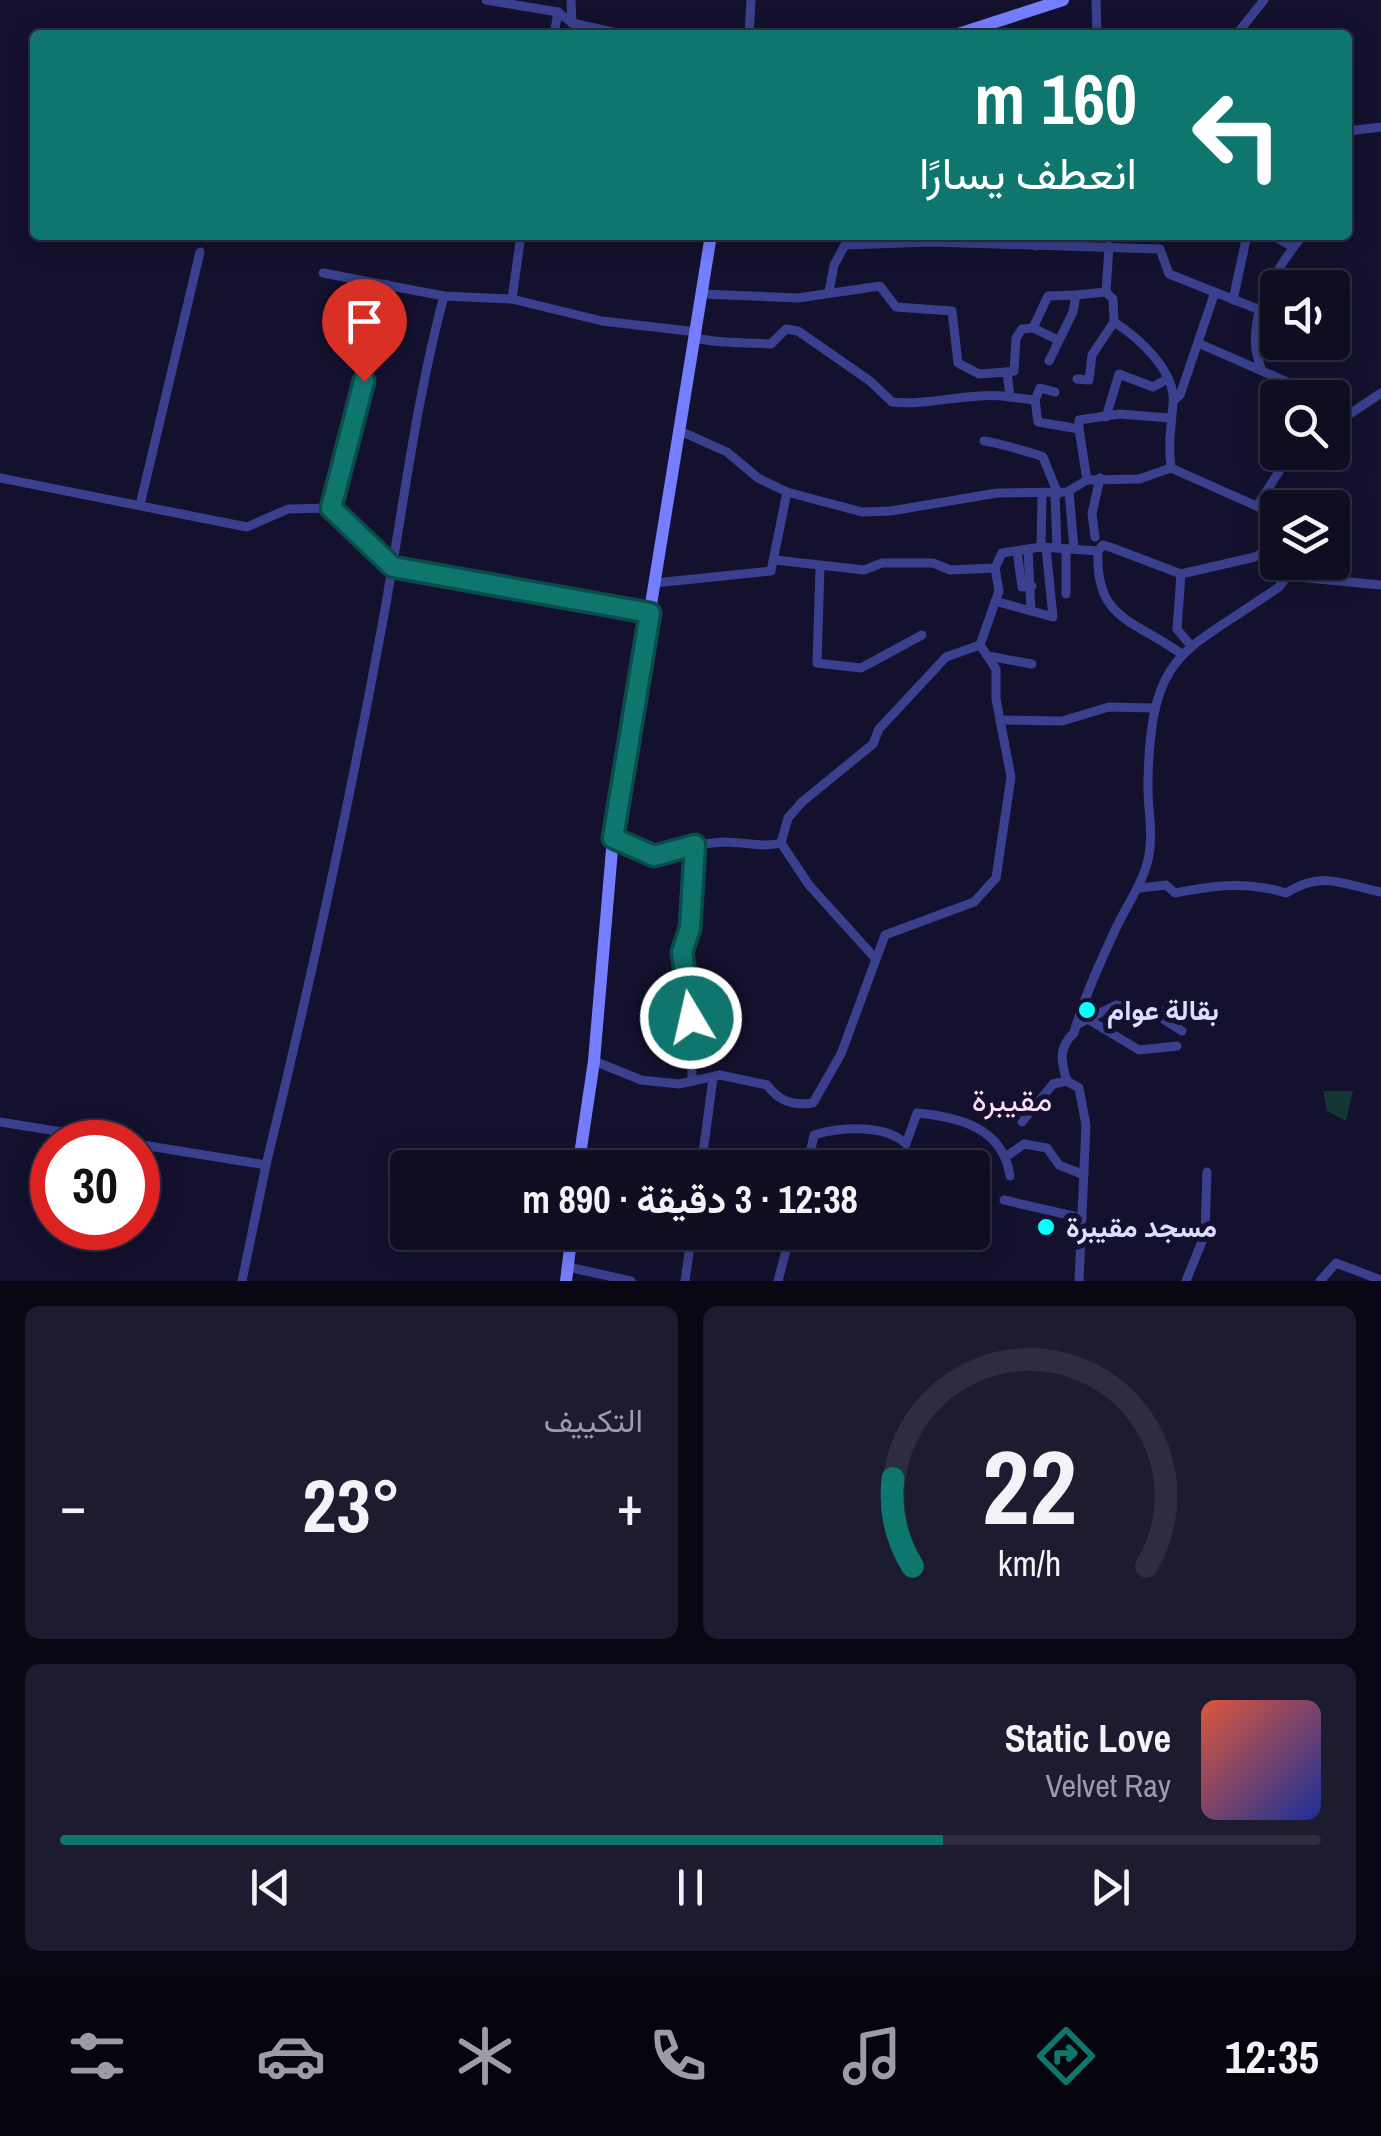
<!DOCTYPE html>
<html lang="ar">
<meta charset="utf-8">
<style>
:root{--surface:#0e0d22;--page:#1c1b2f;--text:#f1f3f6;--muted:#9b9ca5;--line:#2e2d40;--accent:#0f766e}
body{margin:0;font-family:"Archivo Narrow",Vazirmatn,sans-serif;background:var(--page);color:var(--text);direction:rtl;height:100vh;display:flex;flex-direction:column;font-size:38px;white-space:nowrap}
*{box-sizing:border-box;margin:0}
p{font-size:32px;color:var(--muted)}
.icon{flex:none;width:55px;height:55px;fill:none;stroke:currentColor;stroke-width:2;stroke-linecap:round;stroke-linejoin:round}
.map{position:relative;height:1281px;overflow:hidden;direction:ltr}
.side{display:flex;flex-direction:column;gap:25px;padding:25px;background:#080713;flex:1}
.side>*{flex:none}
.banner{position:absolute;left:30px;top:30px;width:1322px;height:210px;border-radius:10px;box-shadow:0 5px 25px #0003,0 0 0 2px var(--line);direction:rtl;background:#0f766e;color:#fff;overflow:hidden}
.buttons{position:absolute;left:1260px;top:270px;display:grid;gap:20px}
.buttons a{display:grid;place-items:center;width:90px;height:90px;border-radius:10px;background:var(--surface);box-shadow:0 5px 25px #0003,0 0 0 2px var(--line);font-size:50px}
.speed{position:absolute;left:30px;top:1120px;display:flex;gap:20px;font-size:50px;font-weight:700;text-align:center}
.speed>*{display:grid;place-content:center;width:130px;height:130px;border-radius:50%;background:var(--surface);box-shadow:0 5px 25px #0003,0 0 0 2px var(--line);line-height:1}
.speed .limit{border:15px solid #d22;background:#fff;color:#111}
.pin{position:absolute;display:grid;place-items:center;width:85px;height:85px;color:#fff;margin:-102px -42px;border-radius:50% 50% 50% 0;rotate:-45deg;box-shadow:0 0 10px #0007}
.pin .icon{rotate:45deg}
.me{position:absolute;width:110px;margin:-55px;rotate:351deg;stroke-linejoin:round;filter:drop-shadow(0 0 8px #0008)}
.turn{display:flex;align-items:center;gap:35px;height:210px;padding:0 50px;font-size:45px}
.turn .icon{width:130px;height:130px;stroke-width:2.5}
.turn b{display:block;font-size:70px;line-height:85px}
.big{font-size:75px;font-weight:700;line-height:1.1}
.side .card{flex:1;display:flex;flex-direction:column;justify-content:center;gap:15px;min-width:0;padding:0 35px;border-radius:15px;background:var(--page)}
.side .dial{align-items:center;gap:0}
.dial svg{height:260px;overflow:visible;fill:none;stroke:var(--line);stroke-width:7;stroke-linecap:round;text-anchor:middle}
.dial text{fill:var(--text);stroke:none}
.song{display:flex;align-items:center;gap:30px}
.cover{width:120px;height:120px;border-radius:15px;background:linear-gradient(135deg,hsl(10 70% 55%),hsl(230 70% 35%))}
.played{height:10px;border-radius:5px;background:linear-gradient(90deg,var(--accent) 70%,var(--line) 70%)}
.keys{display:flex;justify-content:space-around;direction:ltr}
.heat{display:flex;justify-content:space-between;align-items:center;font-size:55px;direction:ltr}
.side .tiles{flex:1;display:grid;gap:25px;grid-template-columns:1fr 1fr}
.card:last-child{grid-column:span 2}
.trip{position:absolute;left:390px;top:1150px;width:600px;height:100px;border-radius:10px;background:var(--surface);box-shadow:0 5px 25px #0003,0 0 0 2px var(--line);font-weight:700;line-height:100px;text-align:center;direction:rtl}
.dock{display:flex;height:160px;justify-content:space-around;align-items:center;background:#06050e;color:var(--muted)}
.dock .icon{width:70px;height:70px}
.dock .on{color:var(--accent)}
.dock b{font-size:45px;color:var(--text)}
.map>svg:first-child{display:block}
</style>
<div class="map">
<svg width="1381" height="1281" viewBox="0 0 1381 1281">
<rect width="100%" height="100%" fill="#13112d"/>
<!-- green -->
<path fill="#133732" d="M1323,1091H1353L1346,1121L1327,1111Z"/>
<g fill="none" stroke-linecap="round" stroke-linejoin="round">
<!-- street -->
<g stroke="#3a408d" stroke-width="9">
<path d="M486,0L558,12L572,23L626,35"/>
<path d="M571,0L572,23"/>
<path d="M1096,0L1097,35"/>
<path d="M554,35L558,12"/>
<path d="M749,35L751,0"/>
<path d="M1236,35L1264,0"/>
<path d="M1348,131L1381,127"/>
<path d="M1025,235L1036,246"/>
<path d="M1272,235L1293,247"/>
<path d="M323,273L444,296L512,299L602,321L697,332"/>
<path d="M829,292L834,265L845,245L932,242L1160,249L1169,274L1260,310"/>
<path d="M702,294L798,298L880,286L896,307L952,311L958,363L979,374L1007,372L1010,397L1035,400L1038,422L1079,429L1087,480"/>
<path d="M512,299L521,235"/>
<path d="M1233,300L1247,235"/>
<path d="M1114,322C1138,337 1177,372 1173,404C1171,427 1168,445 1171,468"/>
<path d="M695,338C721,344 744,342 771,344L786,329L798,331L870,381L892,402C932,406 971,391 1010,397"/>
<path d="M1058,340L1033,328L1048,296L1076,295"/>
<path d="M1198,343L1324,398"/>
<path d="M1049,361L1073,312L1076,295L1106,292L1109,246"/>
<path d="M1261,368C1242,322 1274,271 1303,235"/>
<path d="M1007,372L1014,371L1016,338L1022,329L1033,328"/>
<path d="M1077,379L1089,380L1092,355L1114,322L1113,299L1106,292"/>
<path d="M1035,400L1040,388L1055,392"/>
<path d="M1174,400L1180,395L1214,295"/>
<path d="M1332,402L1351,412"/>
<path d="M1106,417L1119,374L1153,387L1167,379"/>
<path d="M1332,426L1381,393"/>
<path d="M1079,429V420L1119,414L1170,418"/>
<path d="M984,441C994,442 1037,454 1043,457L1058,494"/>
<path d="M0,478L247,527L288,509L331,508L393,567L650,613"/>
<path d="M1069,491L1074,549"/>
<path d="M787,492L862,512L891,511L997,493L1067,492L1087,480L1139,479L1171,468L1261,508L1278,555"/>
<path d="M1055,494L1057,548"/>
<path d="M140,505L200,252"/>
<path d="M1257,506L1285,462L1299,452"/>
<path d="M331,508L386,284"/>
<path d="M1095,537L1092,514L1100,478"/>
<path d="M1041,547L1042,496"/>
<path d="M1028,549L1031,611"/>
<path d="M1017,551L1022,587L1032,586"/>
<path d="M1098,551L1103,545L1110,547L1181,574L1255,557L1273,546"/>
<path d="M775,560L864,570L882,563H933L950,570L995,568L1002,553L1041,547L1098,551C1095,621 1134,619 1183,655"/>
<path d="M820,567L817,663L861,668L922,635"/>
<path d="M1181,574L1177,629L1191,646"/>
<path d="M655,583L771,571L787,492L758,478L727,452L680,431"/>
<path d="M1066,594V549"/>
<path d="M995,601L1053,617L1046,548"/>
<path d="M988,656L1032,664"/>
<path d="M1002,720L1062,721L1109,707L1154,708"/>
<path d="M613,838L654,857C678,849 700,843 725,842C745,842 761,848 781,843"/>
<path d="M1140,888L1166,885L1175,893C1215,885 1247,881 1286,893C1323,870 1341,884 1381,892"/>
<path d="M875,958L809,885L781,843L788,818L802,802L873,744L879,729L946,657L980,645"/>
<path d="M1152,1012L1188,1010"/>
<path d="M1091,1021L1139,1050L1177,1046"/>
<path d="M1076,1025L1116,1005L1152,1012L1182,1031"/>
<path d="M594,1061L641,1080L679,1084L720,1075L767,1085C779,1101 792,1106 813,1103L841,1054L885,935L974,902L996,878L1011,777L996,699V669L980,645L999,591L995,568"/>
<path d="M692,1081L691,1018L682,952L690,928L698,857L695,845"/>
<path d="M1067,1081L1079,1088L1086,1125L1079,1281"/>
<path d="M0,1122L266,1165L242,1281"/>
<path d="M1022,1122L1053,1084L1067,1081C1061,1062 1058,1047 1074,1033C1083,999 1102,958 1117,926C1127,905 1140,888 1147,864C1155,834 1147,811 1148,781C1151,649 1183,654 1279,587L1287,576L1381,585"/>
<path d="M907,1141L917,1113C960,1117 1003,1128 1010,1176"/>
<path d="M1007,1156L1024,1144L1047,1148L1059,1165L1084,1175"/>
<path d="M266,1165C309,989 348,810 381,631C402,520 414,407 444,296"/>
<path d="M701,1168L713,1078"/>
<path d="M807,1168L814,1135C841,1127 886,1124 906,1144"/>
<path d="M1004,1200L1082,1218"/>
<path d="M568,1267L631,1281"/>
<path d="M685,1281L692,1232"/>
<path d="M778,1281L791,1232"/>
<path d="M1186,1281L1205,1234L1207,1172"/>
<path d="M1320,1281L1336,1263L1381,1280"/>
</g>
<!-- secondary -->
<g stroke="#747eff" stroke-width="12">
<path d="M955,35L1063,0"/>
<path d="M578,1168L594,1061L613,838L711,235"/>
<path d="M566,1281L572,1232"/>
</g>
</g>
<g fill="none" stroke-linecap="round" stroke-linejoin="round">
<defs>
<path id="route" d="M364,381L331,508L393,567L650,613L613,838L654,856L695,845L690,928L682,952L691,1018"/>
</defs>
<!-- route casing -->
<use href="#route" stroke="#0a4d48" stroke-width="25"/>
<!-- route -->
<use href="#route" stroke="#0f766e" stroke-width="18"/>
</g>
<!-- markers -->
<g fill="#09fffe" stroke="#13112d" stroke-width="4">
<circle cx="1087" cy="1010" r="10"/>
<circle cx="1046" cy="1227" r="10"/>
</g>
<g text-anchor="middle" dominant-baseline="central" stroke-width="10" stroke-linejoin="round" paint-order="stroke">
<!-- poi labels -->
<g font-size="28" font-weight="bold" fill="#ddf" stroke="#13112d" text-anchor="start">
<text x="1107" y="1010">بقالة عوام</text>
<text x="1066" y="1227">مسجد مقيبرة</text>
</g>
<!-- quarter labels -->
<g font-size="32" fill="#ffdff7" stroke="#13112d">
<text x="1012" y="1099">مقيبرة</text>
</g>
</g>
</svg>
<div class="buttons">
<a><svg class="icon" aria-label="sound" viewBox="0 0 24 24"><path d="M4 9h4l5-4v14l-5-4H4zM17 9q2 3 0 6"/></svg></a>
<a><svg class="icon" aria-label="search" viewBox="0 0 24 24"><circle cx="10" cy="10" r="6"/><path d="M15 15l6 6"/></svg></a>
<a><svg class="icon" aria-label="layers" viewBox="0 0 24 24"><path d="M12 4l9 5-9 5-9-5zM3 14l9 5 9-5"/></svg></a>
</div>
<div class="speed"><div class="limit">30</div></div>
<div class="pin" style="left:364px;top:381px;background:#d93025"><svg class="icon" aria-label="arrive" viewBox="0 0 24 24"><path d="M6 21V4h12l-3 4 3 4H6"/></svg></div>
<svg class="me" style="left:691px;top:1018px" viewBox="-20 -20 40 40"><circle r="17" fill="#0f766e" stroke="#fff" stroke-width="3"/><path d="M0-11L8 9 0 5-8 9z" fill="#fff"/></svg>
<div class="trip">12:38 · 3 دقيقة · 890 m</div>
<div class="banner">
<div class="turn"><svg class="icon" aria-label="left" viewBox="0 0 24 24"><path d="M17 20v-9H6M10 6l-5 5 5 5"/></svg><div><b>160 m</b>انعطف يسارًا</div></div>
</div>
</div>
<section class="side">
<div class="tiles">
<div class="card dial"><svg viewBox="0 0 100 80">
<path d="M14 69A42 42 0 1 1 86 69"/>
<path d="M14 69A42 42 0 0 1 8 42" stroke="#0f766e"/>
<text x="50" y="56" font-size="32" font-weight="700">22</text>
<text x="50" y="72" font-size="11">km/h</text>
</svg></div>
<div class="card"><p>التكييف</p>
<div class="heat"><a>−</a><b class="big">23°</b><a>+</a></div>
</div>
<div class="card">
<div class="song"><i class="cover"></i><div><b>Static Love</b><p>Velvet Ray</p></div></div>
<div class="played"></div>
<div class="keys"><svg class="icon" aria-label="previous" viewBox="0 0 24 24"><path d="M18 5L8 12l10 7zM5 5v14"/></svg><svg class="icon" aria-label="pause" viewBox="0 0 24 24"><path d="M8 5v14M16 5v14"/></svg><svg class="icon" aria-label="next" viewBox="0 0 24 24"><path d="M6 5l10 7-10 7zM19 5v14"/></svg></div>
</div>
</div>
</section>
<nav class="dock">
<b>12:35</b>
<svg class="icon on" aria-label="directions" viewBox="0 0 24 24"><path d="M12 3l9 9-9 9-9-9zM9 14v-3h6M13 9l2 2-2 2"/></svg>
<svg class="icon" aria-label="music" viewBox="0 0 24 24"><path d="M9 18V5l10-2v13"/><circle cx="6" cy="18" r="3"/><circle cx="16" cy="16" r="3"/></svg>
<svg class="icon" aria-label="phone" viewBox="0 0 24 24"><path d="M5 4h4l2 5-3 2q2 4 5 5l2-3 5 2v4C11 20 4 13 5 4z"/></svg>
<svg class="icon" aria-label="climate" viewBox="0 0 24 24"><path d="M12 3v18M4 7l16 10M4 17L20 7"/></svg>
<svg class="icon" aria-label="car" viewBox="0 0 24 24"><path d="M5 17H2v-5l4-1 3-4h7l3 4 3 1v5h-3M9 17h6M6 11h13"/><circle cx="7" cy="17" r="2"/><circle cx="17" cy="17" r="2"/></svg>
<svg class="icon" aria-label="filters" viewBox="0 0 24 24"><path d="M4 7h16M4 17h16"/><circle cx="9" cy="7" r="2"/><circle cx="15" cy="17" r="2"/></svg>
</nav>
